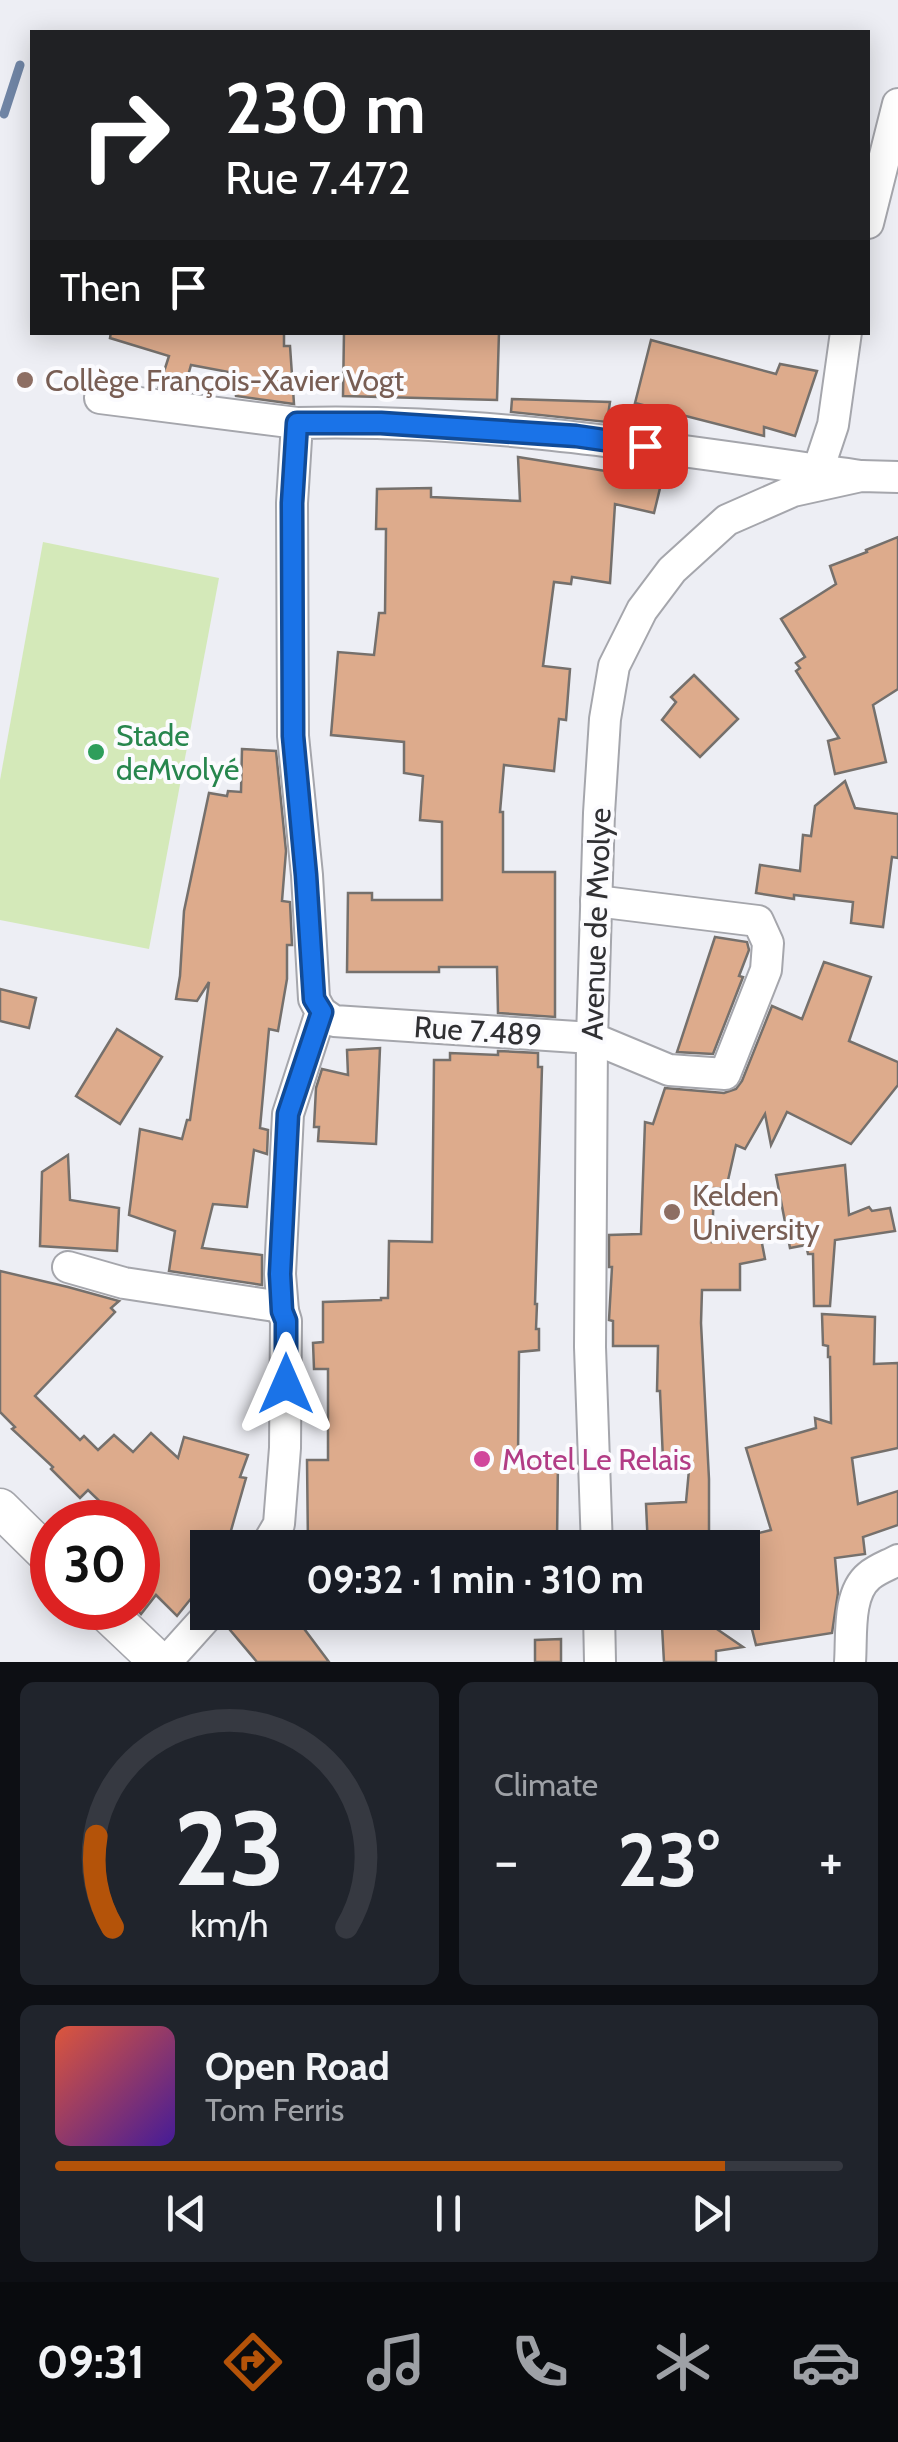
<!DOCTYPE html>
<meta charset="utf-8">
<style>
:root{--surface:#171b24;--page:#20242c;--text:#f1f3f6;--muted:#9ea1a6;--line:#363941;--accent:#b45309}
body{margin:0;font-family:Cabin,sans-serif;background:var(--page);color:var(--text);height:100vh;display:flex;flex-direction:column;font-size:38px;white-space:nowrap}
*{box-sizing:border-box;margin:0}
p{font-size:32px;color:var(--muted)}
.icon{flex:none;width:55px;height:55px;fill:none;stroke:currentColor;stroke-width:2;stroke-linecap:round;stroke-linejoin:round}
.map{position:relative;height:1662px;overflow:hidden}
.details{display:flex;flex-direction:column;gap:20px;padding:20px;background:#0d0f14;flex:1}
.details>*{flex:none}
.guide{position:absolute;left:30px;top:30px;width:840px;height:305px;border-radius:0px;box-shadow:0 5px 25px #0003;background:#202124;color:#fff;overflow:hidden}
.speed{position:absolute;left:30px;top:1500px;display:flex;gap:20px;font-size:50px;font-weight:700;text-align:center}
.speed>*{display:grid;place-content:center;width:130px;height:130px;border-radius:50%;background:var(--surface);box-shadow:0 5px 25px #0003;line-height:1}
.speed .limit{border:15px solid #d22;background:#fff;color:#111}
.pin{position:absolute;display:grid;place-items:center;width:85px;height:85px;color:#fff;margin:-42px;border-radius:20px;box-shadow:0 5px 15px #0006}
.me{position:absolute;width:110px;margin:-55px;rotate:0deg;stroke-linejoin:round;filter:drop-shadow(0 0 8px #0008)}
.turn{display:flex;align-items:center;gap:35px;height:210px;padding:0 30px;font-size:45px}
.turn .icon{width:130px;height:130px;stroke-width:2.5}
.turn b{display:block;font-size:70px;line-height:85px}
.then{display:flex;align-items:center;height:95px;padding:0 30px;background:#0003;gap:20px;font-size:38px}
.big{font-size:75px;font-weight:700;line-height:1.1}
.details .widget{flex:1;display:flex;flex-direction:column;justify-content:center;gap:15px;min-width:0;padding:0 35px;border-radius:15px;background:var(--page)}
.details .dial{align-items:center;gap:0}
.dial svg{height:260px;overflow:visible;fill:none;stroke:var(--line);stroke-width:7;stroke-linecap:round;text-anchor:middle}
.dial text{fill:var(--text);stroke:none}
.song{display:flex;align-items:center;gap:30px}
.cover{width:120px;height:120px;border-radius:15px;background:linear-gradient(135deg,hsl(10 70% 55%),hsl(260 70% 35%))}
.played{height:10px;border-radius:5px;background:linear-gradient(90deg,var(--accent) 85%,var(--line) 85%)}
.keys{display:flex;justify-content:space-around;direction:ltr}
.heat{display:flex;justify-content:space-between;align-items:center;font-size:55px;direction:ltr}
.details .tiles{flex:1;display:grid;gap:20px;grid-template-columns:1fr 1fr}
.widget:last-child{grid-column:span 2}
.trip{position:absolute;left:190px;top:1530px;width:570px;height:100px;border-radius:0px;background:var(--surface);box-shadow:0 5px 25px #0003;font-weight:700;line-height:100px;text-align:center}
.tabs{display:flex;height:160px;justify-content:space-around;align-items:center;background:#090b0e;color:var(--muted)}
.tabs .icon{width:70px;height:70px}
.tabs .current{color:var(--accent)}
.tabs b{font-size:45px;color:var(--text)}
.map>svg:first-child{display:block}
</style>
<div class="map">
<svg width="898" height="1662" viewBox="0 0 898 1662">
<rect width="100%" height="100%" fill="#edeef4"/>
<!-- green -->
<path fill="#d4e9b9" d="M43,542L219,578L149,949L0,920V780Z"/>
<g fill="none" stroke-linecap="round" stroke-linejoin="round">
<!-- stream -->
<path stroke="#7085a5" stroke-width="9" d="M4,114L20,65"/>
</g>
<!-- building -->
<g fill="#ddab8c" stroke="#75706c" stroke-width="2.5">
<path d="M111,332H284V346H290L294,404L236,396L234,373L191,365L184,390L159,387L169,356L110,338Z"/>
<path d="M344,332H499L497,400L343,396Z"/>
<path d="M651,340L776,374L780,364L817,371L795,436L764,427V436L635,403Z"/>
<path d="M512,399L610,402L607,422L511,412Z"/>
<path d="M518,457L662,480L654,513L615,504L610,583L572,577L571,584L554,582L543,666L570,669L566,720L559,719L554,771L504,765L500,812H503V872H555V1017L498,1013L497,967H439V972H347L348,893H372V900H442V822L420,820L423,776L404,773V742L331,735L338,652L374,655L379,613H385L386,529H376L377,489L431,488V497L520,501Z"/>
<path d="M898,537V689L873,705L886,762L835,774L828,741L839,738L796,671L800,668L796,663L805,657L781,619L836,584L830,566L867,552L866,550Z"/>
<path d="M694,675L738,719L700,757L662,720L676,702L671,697Z"/>
<path d="M242,749L276,751L286,851L282,901L290,902L292,945H287V979L278,1031L269,1029L260,1128L268,1130L267,1154L254,1150L247,1207L213,1204L202,1248L262,1255V1285L169,1271L175,1231L129,1215L140,1129L182,1139L187,1120H190L209,982L197,1001L176,999L180,976L184,911L209,793L227,796L228,791L241,792Z"/>
<path d="M845,781L855,808L898,814V858L892,857L883,927L851,923L853,902L794,895V899L756,893L760,865L800,871L803,835L811,836L815,806Z"/>
<path d="M715,937L747,942L749,950L739,976L743,977L713,1054L677,1052Z"/>
<path d="M824,962L871,977L849,1041L898,1062V1085L851,1144L787,1112L771,1145L765,1114L745,1149L736,1145L726,1189L714,1188L712,1242L760,1233L765,1259L740,1264V1290H702L701,1323L709,1479V1548H648L646,1504L686,1502L690,1459L663,1460L660,1391H657L658,1346H613V1321L609,1320L612,1267H609V1235L641,1234L645,1122L653,1124L665,1088L724,1093L736,1089L742,1081L772,1006L802,1019Z"/>
<path d="M0,989L36,998L29,1028L0,1021Z"/>
<path d="M117,1029L162,1057L120,1124L76,1096Z"/>
<path d="M380,1048L376,1144L318,1141L319,1127H314L316,1088L322,1069L348,1075L347,1050Z"/>
<path d="M498,1051L538,1053V1067H542L535,1304H537L536,1329H539V1350L519,1352L518,1458L558,1459L557,1543L475,1542V1537L426,1536V1539H363V1543L308,1546L307,1460H328V1369H314L313,1343L323,1342V1302L381,1300V1298H388L389,1241L432,1242L434,1060H450V1053L498,1055Z"/>
<path d="M68,1155L70,1200L119,1208L117,1251L40,1246L42,1172Z"/>
<path d="M845,1165L849,1215L869,1207L872,1211L890,1208L895,1231L835,1240L830,1306H814L813,1254H808L806,1245L790,1248L776,1175Z"/>
<path d="M0,1271L68,1287L119,1301L111,1308L115,1312L35,1396L80,1440L84,1436L98,1450L114,1435L133,1452L151,1433L178,1458L184,1437L248,1455L240,1477L246,1478L226,1548H208V1594L197,1600L193,1596L177,1616L156,1595L141,1614L138,1611V1557L147,1548L138,1539V1522H121L88,1490L80,1498L51,1469L53,1467L12,1429L15,1427L0,1412Z"/>
<path d="M822,1314L875,1317L874,1364L898,1363V1448L852,1458L858,1504L898,1491V1525L863,1537L865,1554L835,1558L838,1593L832,1633L756,1645L742,1590V1537L771,1530L746,1448L816,1428L815,1418L831,1423L830,1357H828V1346L823,1345Z"/>
<path d="M229,1612H286L300,1628L302,1626L329,1662H257L225,1624Z"/>
<path d="M711,1625L743,1647L716,1651V1662H664L662,1626Z"/>
<path d="M561,1639V1662H535V1640Z"/>
</g>
<g fill="none" stroke-linecap="round" stroke-linejoin="round">
<defs>
<g id="minor">
<path d="M868,223L898,104"/>
<path d="M100,398L297,423"/>
<path d="M818,470L833,425L846,332"/>
<path d="M321,1012L334,1021L592,1038L669,1070L725,1074L766,970L768,943L758,921L596,901"/>
<path d="M68,1267L124,1283L275,1306L283,1311"/>
<path d="M265,1548L279,1524L285,1448L286,1321L283,1311L280,1274L288,1114L321,1012L314,999L307,875L293,736L292,503L297,423C486,418 674,450 861,476"/>
<path d="M597,1548L590,1347L592,1038L599,813L605,719L614,666L642,610L672,570L727,520L793,491L861,476L898,477"/>
<path d="M599,1612L600,1662"/>
<path d="M166,1662L211,1612"/>
<path d="M850,1662C852,1637 847,1594 869,1576C877,1569 889,1565 898,1560"/>
</g>
<g id="major">
<path d="M0,1508L52,1559"/>
<path d="M102,1608L159,1662"/>
</g>
</defs>
<!-- minor casing -->
<use href="#minor" stroke="#a5a6ac" stroke-width="34"/>
<!-- major casing -->
<use href="#major" stroke="#a5a6ac" stroke-width="41"/>
<!-- minor -->
<use href="#minor" stroke="#fff" stroke-width="30"/>
<!-- major -->
<use href="#major" stroke="#fff" stroke-width="38"/>
</g>
<g fill="none" stroke-linecap="round" stroke-linejoin="round">
<defs>
<path id="route" d="M286,1384V1321L282,1311L280,1274L288,1114L322,1012L314,999L306,875L293,736L292,503L297,423H381L576,436L645,446"/>
</defs>
<!-- route casing -->
<use href="#route" stroke="#114b97" stroke-width="25"/>
<!-- route -->
<use href="#route" stroke="#1a73e8" stroke-width="18"/>
</g>
<!-- markers -->
<g fill="#8d6e63" stroke="#fbfbfe" stroke-width="4">
<circle cx="25" cy="380" r="10"/>
<circle cx="672" cy="1212" r="10"/>
</g>
<circle fill="#2e9e5b" stroke="#fbfbfe" stroke-width="4" cx="96" cy="752" r="10"/>
<circle fill="#d1479c" stroke="#fbfbfe" stroke-width="4" cx="482" cy="1459" r="10"/>
<g text-anchor="middle" dominant-baseline="central" stroke-width="8" stroke-linejoin="round" paint-order="stroke">
<!-- education labels -->
<g font-size="30" fill="#785e54" stroke="#fbfbfe" text-anchor="start">
<text x="45" y="380">Collège François-Xavier Vogt</text>
<text x="692" y="1195">Kelden<tspan x="692" dy="34">University</tspan></text>
</g>
<!-- leisure labels -->
<g font-size="30" fill="#27864d" stroke="#fbfbfe" text-anchor="start">
<text x="116" y="735">Stade<tspan x="116" dy="34">deMvolyé</tspan></text>
</g>
<!-- street labels -->
<g font-size="30" fill="#303033" stroke="#fbfbfe">
<text transform="translate(596 924) rotate(-88)">Avenue de Mvolye</text>
<text transform="translate(478 1031) rotate(4)">Rue 7.489</text>
</g>
<!-- hotel labels -->
<g font-size="30" fill="#b23c85" stroke="#fbfbfe" text-anchor="start">
<text x="502" y="1459">Motel Le Relais</text>
</g>
</g>
</svg>
<div class="speed"><div class="limit">30</div></div>
<div class="pin" style="left:645px;top:446px;background:#d93025"><svg class="icon" aria-label="arrive" viewBox="0 0 24 24"><path d="M6 21V4h12l-3 4 3 4H6"/></svg></div>
<svg class="me" style="left:286px;top:1384px" viewBox="-20 -20 40 40"><path d="M0-17L14 15 0 8-14 15z" fill="#1a73e8" stroke="#fff" stroke-width="4"/></svg>
<div class="trip">09:32 · 1 min · 310 m</div>
<div class="guide">
<div class="turn"><svg class="icon" aria-label="right" viewBox="0 0 24 24"><path d="M7 20v-9h11M14 6l5 5-5 5"/></svg><div><b>230 m</b>Rue 7.472</div></div>
<div class="then">Then<svg class="icon" aria-label="arrive" viewBox="0 0 24 24"><path d="M6 21V4h12l-3 4 3 4H6"/></svg></div>
</div>
</div>
<section class="details">
<div class="tiles">
<div class="widget dial"><svg viewBox="0 0 100 80">
<path d="M14 69A42 42 0 1 1 86 69"/>
<path d="M14 69A42 42 0 0 1 9 41" stroke="#b45309"/>
<text x="50" y="56" font-size="32" font-weight="700">23</text>
<text x="50" y="72" font-size="11">km/h</text>
</svg></div>
<div class="widget"><p>Climate</p>
<div class="heat"><a>−</a><b class="big">23°</b><a>+</a></div>
</div>
<div class="widget">
<div class="song"><i class="cover"></i><div><b>Open Road</b><p>Tom Ferris</p></div></div>
<div class="played"></div>
<div class="keys"><svg class="icon" aria-label="previous" viewBox="0 0 24 24"><path d="M18 5L8 12l10 7zM5 5v14"/></svg><svg class="icon" aria-label="pause" viewBox="0 0 24 24"><path d="M8 5v14M16 5v14"/></svg><svg class="icon" aria-label="next" viewBox="0 0 24 24"><path d="M6 5l10 7-10 7zM19 5v14"/></svg></div>
</div>
</div>
</section>
<nav class="tabs">
<b>09:31</b>
<svg class="icon current" aria-label="directions" viewBox="0 0 24 24"><path d="M12 3l9 9-9 9-9-9zM9 14v-3h6M13 9l2 2-2 2"/></svg>
<svg class="icon" aria-label="music" viewBox="0 0 24 24"><path d="M9 18V5l10-2v13"/><circle cx="6" cy="18" r="3"/><circle cx="16" cy="16" r="3"/></svg>
<svg class="icon" aria-label="phone" viewBox="0 0 24 24"><path d="M5 4h4l2 5-3 2q2 4 5 5l2-3 5 2v4C11 20 4 13 5 4z"/></svg>
<svg class="icon" aria-label="climate" viewBox="0 0 24 24"><path d="M12 3v18M4 7l16 10M4 17L20 7"/></svg>
<svg class="icon" aria-label="car" viewBox="0 0 24 24"><path d="M5 17H2v-5l4-1 3-4h7l3 4 3 1v5h-3M9 17h6M6 11h13"/><circle cx="7" cy="17" r="2"/><circle cx="17" cy="17" r="2"/></svg>
</nav>
